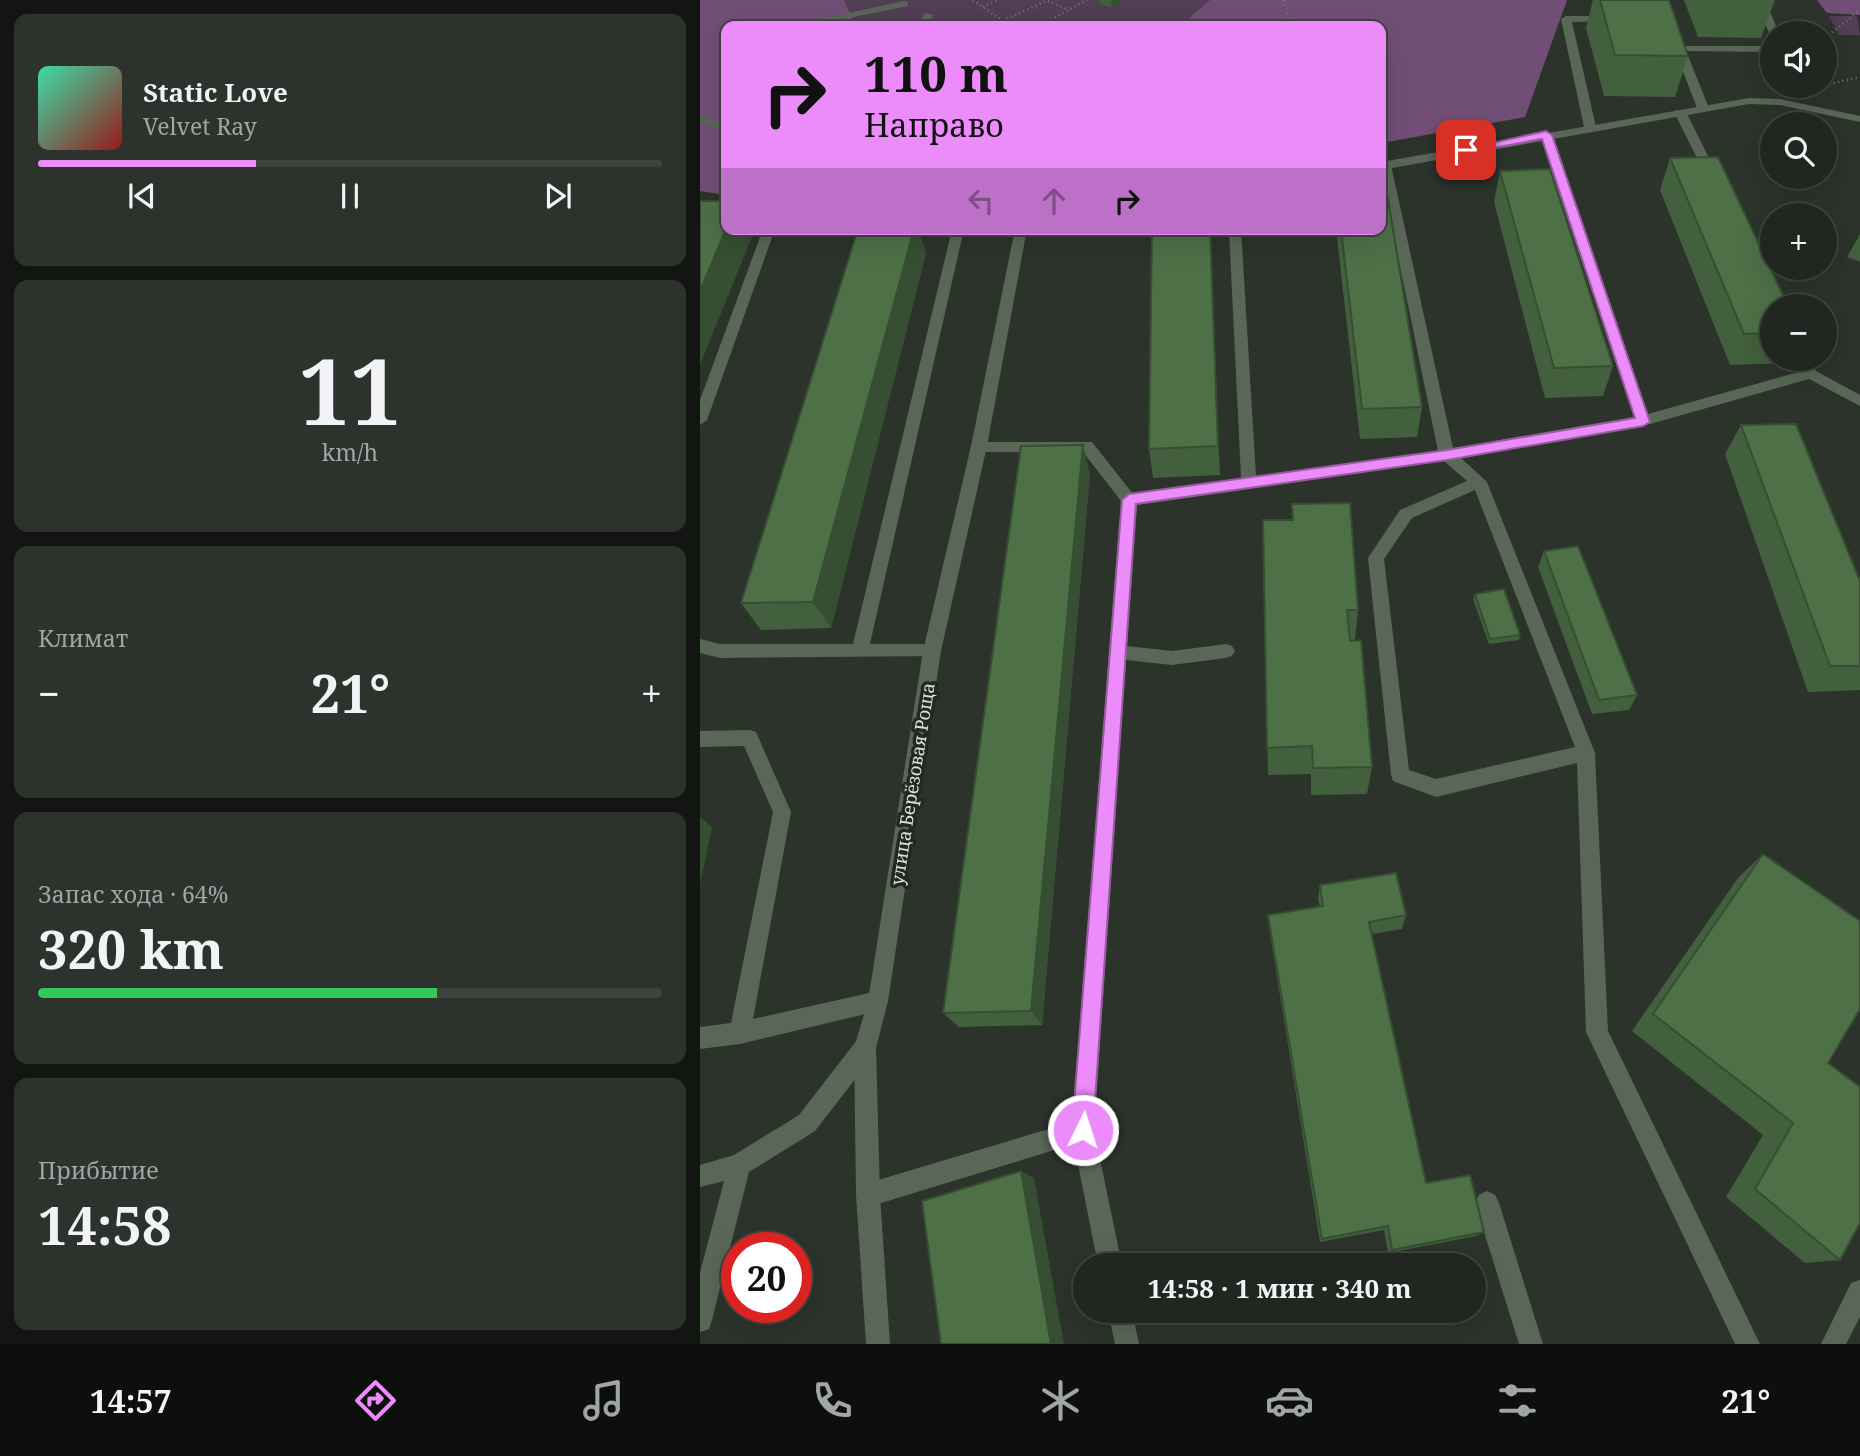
<!DOCTYPE html>
<html lang="ru">
<meta charset="utf-8">
<style>
:root{--surface:#212620;--page:#2d322d;--text:#f1f3f6;--muted:#a2a5a5;--line:#3e433e;--accent:#ec8cfa}
body{margin:0;font-family:"Noto Serif",serif;background:var(--page);color:var(--text);height:100vh;display:flex;flex-direction:column;font-size:26px;white-space:nowrap}
*{box-sizing:border-box;margin:0}
p{font-size:23px;color:var(--muted)}
.icon{flex:none;width:38px;height:38px;fill:none;stroke:currentColor;stroke-width:2;stroke-linecap:round;stroke-linejoin:round}
.map{position:relative;flex:1;overflow:hidden}
.side{display:flex;flex-direction:column;gap:14px;padding:14px;background:#121512;width:700px}
.side>*{flex:none}
.guide{position:absolute;left:21px;top:21px;width:665px;height:214px;border-radius:14px;box-shadow:0 7px 28px #0002,0 0 0 2px var(--line);background:#ec8cfa;color:#111;overflow:hidden}
.controls{position:absolute;left:1060px;top:21px;display:grid;gap:14px}
.controls a{display:grid;place-items:center;width:77px;height:77px;border-radius:50%;background:var(--surface);box-shadow:0 7px 28px #0002,0 0 0 2px var(--line);font-size:35px}
.speed{position:absolute;left:21px;top:1232px;display:flex;gap:14px;font-size:35px;font-weight:700;text-align:center}
.speed>*{display:grid;place-content:center;width:91px;height:91px;border-radius:50%;background:var(--surface);box-shadow:0 7px 28px #0002,0 0 0 2px var(--line);line-height:1}
.speed .limit{border:10px solid #d22;background:#fff;color:#111}
.pin{position:absolute;display:grid;place-items:center;width:60px;height:60px;color:#fff;margin:-30px;border-radius:14px;box-shadow:0 4px 10px #0006}
.me{position:absolute;width:77px;margin:-38px;rotate:4deg;stroke-linejoin:round;filter:drop-shadow(0 0 5px #0008)}
.turn{display:flex;align-items:center;gap:24px;height:147px;padding:0 28px;font-size:32px}
.turn .icon{width:91px;height:91px;stroke-width:2.5}
.turn b{display:block;font-size:49px;line-height:60px}
.lanes{display:flex;align-items:center;height:66px;padding:0 28px;background:#0003;justify-content:center;gap:35px;direction:ltr}
.lanes .off{opacity:.35}
.big{font-size:52px;font-weight:700;line-height:1.1}
.side .widget{flex:1;display:flex;flex-direction:column;justify-content:center;gap:10px;min-width:0;padding:0 24px;border-radius:14px;background:var(--page)}
.side .dial{align-items:center;gap:0}
.dial b{font-size:91px;line-height:1}
.song{display:flex;align-items:center;gap:21px}
.cover{width:84px;height:84px;border-radius:10px;background:linear-gradient(135deg,hsl(160 70% 55%),hsl(0 70% 35%))}
.played{height:7px;border-radius:4px;background:linear-gradient(90deg,var(--accent) 35%,var(--line) 35%)}
.keys{display:flex;justify-content:space-around;direction:ltr}
.heat{display:flex;justify-content:space-between;align-items:center;font-size:38px;direction:ltr}
.charge{height:10px;border-radius:5px;background:linear-gradient(90deg,#34c759 64%,var(--line) 0)}
.trip{position:absolute;left:373px;top:1253px;width:413px;height:70px;border-radius:35px;background:var(--surface);box-shadow:0 7px 28px #0002,0 0 0 2px var(--line);font-weight:700;line-height:70px;text-align:center}
.tabs{display:flex;height:112px;justify-content:space-around;align-items:center;background:#0d0f0d;color:var(--muted)}
.tabs .icon{width:49px;height:49px}
.tabs .selected{color:var(--accent)}
.tabs b{font-size:32px;color:var(--text)}
main{display:flex;flex:1;min-height:0}
.map>svg:first-child{display:block}
</style>
<main>
<section class="side">
<div class="widget">
<div class="song"><i class="cover"></i><div><b>Static Love</b><p>Velvet Ray</p></div></div>
<div class="played"></div>
<div class="keys"><svg class="icon" aria-label="previous" viewBox="0 0 24 24"><path d="M18 5L8 12l10 7zM5 5v14"/></svg><svg class="icon" aria-label="pause" viewBox="0 0 24 24"><path d="M8 5v14M16 5v14"/></svg><svg class="icon" aria-label="next" viewBox="0 0 24 24"><path d="M6 5l10 7-10 7zM19 5v14"/></svg></div>
</div>
<div class="widget dial"><b>11</b><p>km/h</p></div>
<div class="widget"><p>Климат</p>
<div class="heat"><a>−</a><b class="big">21°</b><a>+</a></div>
</div>
<div class="widget"><p>Запас хода · 64%</p><b class="big">320 km</b><div class="charge"></div></div>
<div class="widget"><p>Прибытие</p><b class="big">14:58</b></div>
</section>
<div class="map">
<svg width="1160" height="1344" viewBox="0 0 1160 1344">
<rect width="100%" height="100%" fill="#2c332b"/>
<!-- green -->
<g fill="#513d54">
<path d="M0,0H867L825,117L681,143V26H26V195L0,191Z"/>
<path d="M1129,16H1157L1160,35H1139Z"/>
</g>
<!-- forest -->
<g fill="#714e76">
<path d="M0,0H144L156,26H26V195L0,191Z"/>
<path d="M510,0H867L825,117L681,143V26H480Z"/>
<path d="M1117,0H1160V15L1127,13Z"/>
</g>
<g fill="none" stroke-linecap="round" stroke-linejoin="round">
<!-- path -->
<g stroke="#757a74" stroke-width="2.5" stroke-dasharray="1 3.5" stroke-linecap="butt">
<path d="M273,0L310,26"/>
<path d="M584,0L590,26"/>
<path d="M348,1L369,10"/>
<path d="M283,7L298,0"/>
<path d="M303,21L348,0"/>
<path d="M339,26L387,0"/>
<path d="M1125,38L1160,10"/>
<path d="M1125,85L1160,77"/>
</g>
<!-- lane -->
<g fill="#586756" fill-rule="evenodd">
<path d="M1055,0H1065L1079,33L1070,35Z"/>
<path d="M204,1L208,2V6L109,26H89Z"/>
<path d="M225,13L234,15L226,26H216Z"/>
<path d="M913,16L918,19L917,21L872,22L896,127L890,131L884,127L861,19L866,16Z"/>
<path d="M975,46H1073V52L986,51L1009,108L1003,111L997,108L974,48Z"/>
<path d="M976,110L986,112L1019,178L1017,181L1007,178L974,112Z"/>
<path d="M0,116L26,124V131L0,123Z"/>
<path d="M846,131L852,135L948,414L1102,371L1096,359H1110L1116,371L1160,395V406L1109,379L943,426L761,458L787,482L895,753L908,1031L1060,1344H1035L886,1032L877,763L736,797L693,781L691,775L668,558L700,510L767,481L744,461L437,505L427,646L472,651L526,644L532,646L535,651L532,656L526,658L472,665L426,660L394,1130L422,1265H398L374,1144L168,1207L160,1203L156,1195L160,1187L168,1183L372,1122L421,501L383,452H279L274,450L271,446L274,442H392L433,494L541,478L529,229H541L556,476L738,451L681,174V162L685,161L691,165L753,448L934,417L840,135ZM775,490L875,747L736,779L709,770L684,559L712,518Z"/>
<path d="M63,229H75L7,420L0,425V400Z"/>
<path d="M252,229H264L170,644H232L238,646L241,651L238,656L20,658L0,653V639L20,644H153Z"/>
<path d="M50,730L56,732L91,812L53,1019L178,991L185,994L188,1001L185,1008L178,1011L40,1044L0,1049V1027L31,1023L73,812L44,746L0,747V731Z"/>
<path d="M165,1037L173,1040L176,1048L173,1056L115,1131L49,1172L12,1320L9,1329L0,1332V1273L24,1181L0,1187V1165L34,1155L99,1115L157,1040Z"/>
<path d="M787,1191L795,1195L799,1203L843,1344H819L775,1203L779,1195Z"/>
<path d="M1160,1280V1317L1146,1344H1121L1151,1283Z"/>
<path d="M408,1311H432L439,1344H415Z"/>
</g>
<!-- street -->
<g fill="#586756" fill-rule="evenodd">
<path d="M1049,98L1080,99L1160,116V122L1080,105L1049,104L681,170V162Z"/>
<path d="M315,229H327L287,446L241,651L188,1001L176,1048L180,1195L190,1344H166L156,1195L154,1048L168,1001L223,651L271,446Z"/>
</g>
</g>
<!-- wall -->
<g fill="#42603d">
<path d="M399,0H422L412,8L400,4Z"/>
<path d="M893,0H969L988,56L975,97L904,96L886,28Z"/>
<path d="M984,0H1075L1061,38L998,37Z"/>
<path d="M970,158L1073,306V359H1086L1084,363L1030,365L960,190Z"/>
<path d="M800,171L913,366L903,396L845,398L794,202Z"/>
<path d="M158,229H218L226,253L131,628L61,630L41,603Z"/>
<path d="M510,229L520,475L453,478L449,449Z"/>
<path d="M636,229H681L722,407L717,437L660,439Z"/>
<path d="M1160,234V262L1147,257Z"/>
<path d="M1041,425L1160,581V690L1108,692L1025,454Z"/>
<path d="M390,474L342,1025L259,1027L243,1013Z"/>
<path d="M592,504L658,610L655,640L672,767L667,794L611,795V774L568,775L563,520H592Z"/>
<path d="M844,551L937,695L929,710L892,714L838,567Z"/>
<path d="M775,594L820,635L819,640L789,644L773,599Z"/>
<path d="M1063,854L1128,1063L1140,1260L1105,1263L1026,1197L1063,1135L932,1031L1038,878Z"/>
<path d="M620,885L706,915L702,929L672,934L726,1183L784,1232L776,1236L688,1253L684,1230L620,1242L569,928L568,915L620,907L618,899Z"/>
</g>
<!-- shaded-wall -->
<g fill="#364e32">
<path d="M413,0H422L412,8L411,2Z"/>
<path d="M26,229H53L54,232L0,365V291Z"/>
<path d="M214,229H218L226,253L131,628L113,602Z"/>
<path d="M510,229L511,257L520,475L518,446Z"/>
<path d="M383,445L390,474L342,1025L331,1011Z"/>
<path d="M0,817L12,827L0,884Z"/>
<path d="M321,1171L334,1178L364,1344H351Z"/>
</g>
<!-- building -->
<g fill="#4d7047" stroke="#364e32" stroke-width="2">
<path d="M900,0H969L988,56L915,55Z"/>
<path d="M1018,157L1088,306H1073V333L1044,334L970,158Z"/>
<path d="M850,169L913,366L854,368L800,171Z"/>
<path d="M681,199H688L722,407L662,409L641,229H681Z"/>
<path d="M0,201H26V229L0,291Z"/>
<path d="M158,229H214L113,602L41,603Z"/>
<path d="M452,229H510L518,446L449,449Z"/>
<path d="M1096,424L1160,581V666H1130L1041,425Z"/>
<path d="M383,445L331,1011L243,1013L321,446Z"/>
<path d="M650,503L658,610H647L650,641L661,640L672,767L613,768L612,746L567,748L563,520H593L592,504Z"/>
<path d="M878,546L937,695L899,700L844,551Z"/>
<path d="M804,589L820,635L790,639L775,594Z"/>
<path d="M1063,854L1160,921V1009L1128,1063L1160,1087V1223L1140,1260L1055,1189L1093,1123L953,1014Z"/>
<path d="M696,873L706,915L669,922L726,1183L770,1175L784,1232L692,1250L688,1226L622,1239L568,915L623,906L620,885Z"/>
<path d="M321,1171L351,1344H241L222,1201Z"/>
</g>
<!-- route -->
<path fill="#ec8cfa" stroke="#995ba2" stroke-width="2" d="M846,131L852,135L950,422L943,426L747,460L436,504L393,1130L390,1137L383,1140L375,1137L372,1130L422,500L429,494L747,450L935,418L842,139L766,153L760,150Z"/>
<g text-anchor="middle" dominant-baseline="central" stroke-width="7" stroke-linejoin="round" paint-order="stroke">
<!-- street labels -->
<g font-size="18" fill="#dce0db" stroke="#232921">
<text transform="translate(212 784) rotate(-81)">улица Берёзовая Роща</text>
</g>
</g>
</svg>
<div class="controls">
<a><svg class="icon" aria-label="sound" viewBox="0 0 24 24"><path d="M4 9h4l5-4v14l-5-4H4zM17 9q2 3 0 6"/></svg></a>
<a><svg class="icon" aria-label="search" viewBox="0 0 24 24"><circle cx="10" cy="10" r="6"/><path d="M15 15l6 6"/></svg></a>
<a>+</a>
<a>−</a>
</div>
<div class="speed"><div class="limit">20</div></div>
<div class="pin" style="left:766px;top:150px;background:#d93025"><svg class="icon" aria-label="arrive" viewBox="0 0 24 24"><path d="M6 21V4h12l-3 4 3 4H6"/></svg></div>
<svg class="me" style="left:383px;top:1130px" viewBox="-20 -20 40 40"><circle r="17" fill="#ec8cfa" stroke="#fff" stroke-width="3"/><path d="M0-11L8 9 0 5-8 9z" fill="#fff"/></svg>
<div class="trip">14:58 · 1 мин · 340 m</div>
<div class="guide">
<div class="turn"><svg class="icon" aria-label="right" viewBox="0 0 24 24"><path d="M7 20v-9h11M14 6l5 5-5 5"/></svg><div><b>110 m</b>Направо</div></div>
<div class="lanes"><svg class="icon off" aria-label="left" viewBox="0 0 24 24"><path d="M17 20v-9H6M10 6l-5 5 5 5"/></svg><svg class="icon off" aria-label="ahead" viewBox="0 0 24 24"><path d="M12 20V5M6 11l6-6 6 6"/></svg><svg class="icon" aria-label="right" viewBox="0 0 24 24"><path d="M7 20v-9h11M14 6l5 5-5 5"/></svg></div>
</div>
</div>
</main>
<nav class="tabs">
<b>14:57</b>
<svg class="icon selected" aria-label="directions" viewBox="0 0 24 24"><path d="M12 3l9 9-9 9-9-9zM9 14v-3h6M13 9l2 2-2 2"/></svg>
<svg class="icon" aria-label="music" viewBox="0 0 24 24"><path d="M9 18V5l10-2v13"/><circle cx="6" cy="18" r="3"/><circle cx="16" cy="16" r="3"/></svg>
<svg class="icon" aria-label="phone" viewBox="0 0 24 24"><path d="M5 4h4l2 5-3 2q2 4 5 5l2-3 5 2v4C11 20 4 13 5 4z"/></svg>
<svg class="icon" aria-label="climate" viewBox="0 0 24 24"><path d="M12 3v18M4 7l16 10M4 17L20 7"/></svg>
<svg class="icon" aria-label="car" viewBox="0 0 24 24"><path d="M5 17H2v-5l4-1 3-4h7l3 4 3 1v5h-3M9 17h6M6 11h13"/><circle cx="7" cy="17" r="2"/><circle cx="17" cy="17" r="2"/></svg>
<svg class="icon" aria-label="filters" viewBox="0 0 24 24"><path d="M4 7h16M4 17h16"/><circle cx="9" cy="7" r="2"/><circle cx="15" cy="17" r="2"/></svg>
<b>21°</b>
</nav>
